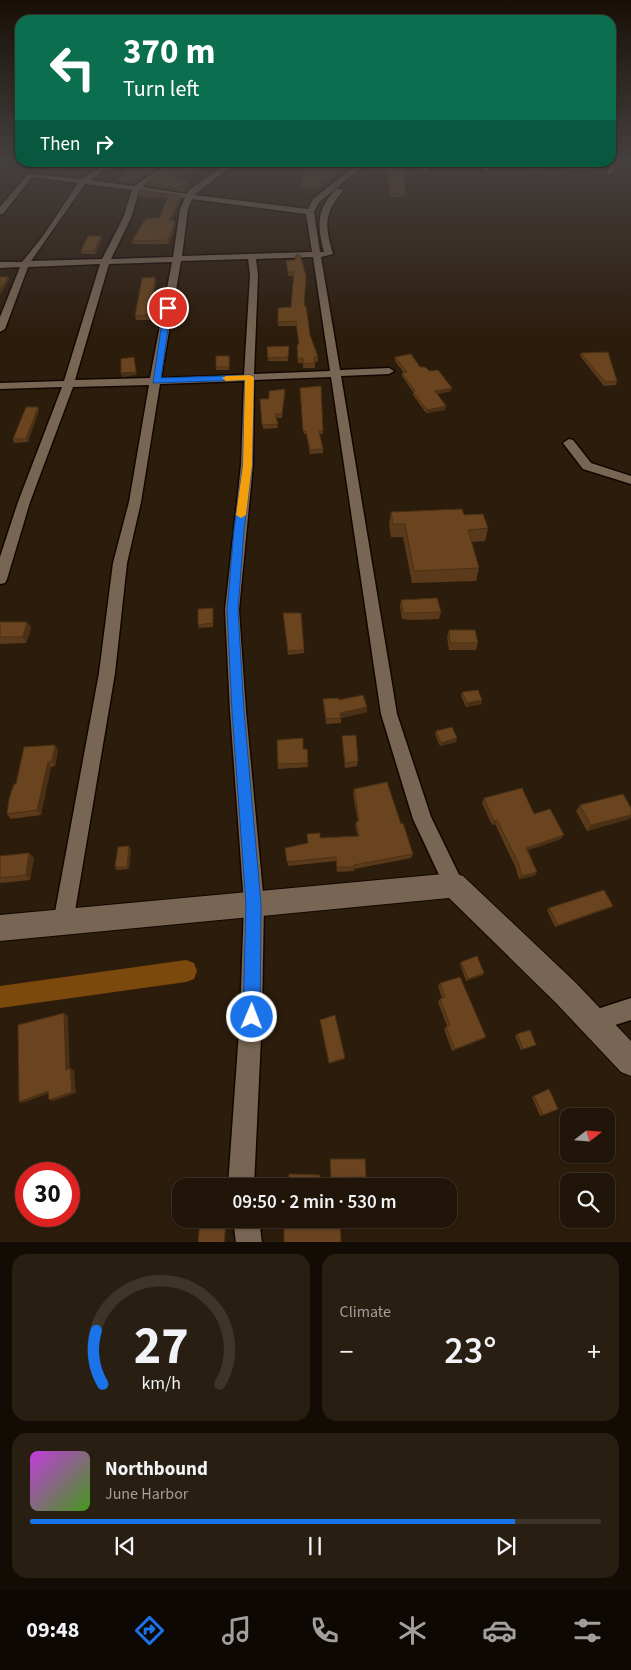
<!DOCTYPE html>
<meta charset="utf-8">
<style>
:root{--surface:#211509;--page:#291e12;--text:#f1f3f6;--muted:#a29f9c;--line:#3e342a;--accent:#1a73e8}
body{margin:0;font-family:"Source Sans 3",sans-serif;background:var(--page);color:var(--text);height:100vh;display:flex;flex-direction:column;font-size:19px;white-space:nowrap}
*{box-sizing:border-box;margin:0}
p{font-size:16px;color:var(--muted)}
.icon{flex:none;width:28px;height:28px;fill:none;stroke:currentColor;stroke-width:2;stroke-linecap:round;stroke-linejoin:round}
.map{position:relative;height:1242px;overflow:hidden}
.side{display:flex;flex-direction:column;gap:12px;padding:12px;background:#120c05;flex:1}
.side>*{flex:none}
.guide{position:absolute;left:15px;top:15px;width:601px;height:152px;border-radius:15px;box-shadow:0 1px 4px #0004,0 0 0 1px var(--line);background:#0b6e4f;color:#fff;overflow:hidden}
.needle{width:32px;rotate:73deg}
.fabs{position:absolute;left:560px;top:1108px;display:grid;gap:10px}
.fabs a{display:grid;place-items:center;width:55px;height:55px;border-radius:10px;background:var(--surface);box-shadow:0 1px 4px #0004,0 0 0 1px var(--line);font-size:25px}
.speed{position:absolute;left:15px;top:1162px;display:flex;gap:10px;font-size:25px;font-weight:700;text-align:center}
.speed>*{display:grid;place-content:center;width:65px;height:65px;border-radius:50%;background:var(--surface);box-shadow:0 1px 4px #0004,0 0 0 1px var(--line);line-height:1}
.speed .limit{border:8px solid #d22;background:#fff;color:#111}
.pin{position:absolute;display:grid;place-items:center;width:42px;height:42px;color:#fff;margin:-21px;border:2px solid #fff;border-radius:50%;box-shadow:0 1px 5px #0007}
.me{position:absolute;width:55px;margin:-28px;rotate:1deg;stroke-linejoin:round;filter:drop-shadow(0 0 4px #0008)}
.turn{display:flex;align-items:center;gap:18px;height:105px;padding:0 25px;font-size:22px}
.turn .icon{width:65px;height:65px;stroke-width:2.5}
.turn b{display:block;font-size:35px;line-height:42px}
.then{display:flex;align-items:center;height:48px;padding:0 25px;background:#0003;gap:10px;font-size:19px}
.big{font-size:38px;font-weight:600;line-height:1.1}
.side .tile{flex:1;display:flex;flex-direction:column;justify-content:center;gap:8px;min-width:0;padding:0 18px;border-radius:15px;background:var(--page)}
.side .dial{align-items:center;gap:0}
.dial svg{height:130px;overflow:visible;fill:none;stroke:var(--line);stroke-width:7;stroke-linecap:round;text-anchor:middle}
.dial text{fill:var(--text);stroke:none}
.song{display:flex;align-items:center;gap:15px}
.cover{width:60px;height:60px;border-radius:8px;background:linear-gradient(135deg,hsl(290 70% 55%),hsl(100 70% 35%))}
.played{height:5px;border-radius:2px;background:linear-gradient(90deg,var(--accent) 85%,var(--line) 85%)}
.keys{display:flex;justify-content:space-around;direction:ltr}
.heat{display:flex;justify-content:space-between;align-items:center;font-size:28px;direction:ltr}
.side .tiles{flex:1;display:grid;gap:12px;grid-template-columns:1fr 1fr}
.tile:last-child{grid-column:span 2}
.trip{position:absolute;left:172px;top:1178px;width:285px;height:50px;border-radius:15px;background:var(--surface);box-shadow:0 1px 4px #0004,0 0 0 1px var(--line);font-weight:600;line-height:50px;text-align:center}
.menu{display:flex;height:80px;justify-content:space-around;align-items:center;background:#0d0804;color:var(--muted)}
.menu .icon{width:35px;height:35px}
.menu .active{color:var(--accent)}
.menu b{font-size:22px;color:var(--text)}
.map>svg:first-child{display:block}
</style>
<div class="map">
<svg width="631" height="1243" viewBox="0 0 631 1243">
<rect width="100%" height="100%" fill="#2c1c0c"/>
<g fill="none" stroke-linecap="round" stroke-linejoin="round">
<!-- canal -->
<path fill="#7c490d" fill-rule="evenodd" d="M186,960L194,963L197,971L194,979L186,982L0,1008V986Z"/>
<defs>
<g id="minor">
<path d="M612,160H618L611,174H607Z"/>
<path d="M109,162H118L90,180L134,186L170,162H178L142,187L187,194L189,190L229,162H237L194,195L308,209L313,199L360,162H368L319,202L314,212L320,252H324C317,225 316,210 336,189H342L343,191C323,214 325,226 333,254L321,257L340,370L389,368L394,371L389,374L341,376L397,714L431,817L464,885L461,892L454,895L447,892L413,819L381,714L331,377L254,380L253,465L239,610L246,711L264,904L262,1017L254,1186H228L240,1017L244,904L230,711L225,610L241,465L244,381L160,384L141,502L127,563L115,673L73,923L70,930L63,933L56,930L53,923L99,673L113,563L129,502L149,385L73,387L30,502L7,579L5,583L0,584V557L18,502L62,387L0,389V383L64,381L100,264L28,267L5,329L0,332V317L20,267L0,268V262H22L43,236L78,183L32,177L3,214H0V207L28,174L82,179ZM85,184L132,190L123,218L102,259L31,261ZM139,191L185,198L180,209L173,257L111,259L131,218ZM192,199L306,214L312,252L182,256L188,209ZM313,257L330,371L254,374L258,275L256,259ZM248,259L250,275L244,375L161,378L181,261ZM172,262L150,378L75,380L109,264Z"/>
<path d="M426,162H433L426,174H422Z"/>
<path d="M485,162H492L489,170L486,172L483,170Z"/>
<path d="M569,439L573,440L591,463L631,476V484L583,469L563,443Z"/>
<path d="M631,998V1020L593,1032L585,1029L582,1021L585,1013Z"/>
<path d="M233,1219H259L262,1243H236Z"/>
</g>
<path id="tertiary" d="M454,873L463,876L576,983L631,1041V1076L621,1072L556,1003L449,898L0,941V915Z"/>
</defs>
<!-- minor casing -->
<use href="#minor" stroke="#130600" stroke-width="3"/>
<!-- tertiary casing -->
<use href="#tertiary" stroke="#130600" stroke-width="2"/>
<!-- minor -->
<use href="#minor" fill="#786553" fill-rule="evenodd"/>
<!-- tertiary -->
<use href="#tertiary" fill="#786553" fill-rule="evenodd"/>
</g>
<!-- wall -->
<g fill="#5a3a1a">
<path d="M631,160V165L618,164L619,161Z"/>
<path d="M142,162H166L134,184L119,182L118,179Z"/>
<path d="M314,162H345V164L328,183H325L318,190L301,188V185Z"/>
<path d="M423,162L419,169L404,167L405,197H391L387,172L364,168V165Z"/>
<path d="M456,162H478L477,165Z"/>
<path d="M507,162H545L541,170L506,166Z"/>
<path d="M566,162H609L608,164H599L601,168L600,171L564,169Z"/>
<path d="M203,165L178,180L190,185L186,187V190L185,192L147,186L146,183Z"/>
<path d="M140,190L181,196V199L171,220H174L175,226L169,244H133L132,241L159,218L168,198L139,197V194Z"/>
<path d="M102,239L95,254H82L81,251Z"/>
<path d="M295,260L310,335L318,357V361L315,362V368H303V363H298L297,345L299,344L296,326H278V308L291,307L294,276H288L286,261Z"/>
<path d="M155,277L156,281L151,320H136L135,316Z"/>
<path d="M289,346L288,361H268L267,347Z"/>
<path d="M581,353L617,381L616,385L604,386L580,356Z"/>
<path d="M395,357L429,371L451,391L437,394L445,410L426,413L413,395V392L402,376V373H404L395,361Z"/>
<path d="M230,359L229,370H216V367Z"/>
<path d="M321,386L323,434H320L323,449V453L310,454L306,434H304L300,388Z"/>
<path d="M285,393L282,418H276L278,428L263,429L260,399H269Z"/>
<path d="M38,407L39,410L28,442L14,443L13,439Z"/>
<path d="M391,512L464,515L488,528L485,541L472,542L479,568L476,581L412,583L403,537H391L389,525Z"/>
<path d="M401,600L441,612L439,619L413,620L402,619L400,606Z"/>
<path d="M213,608V627L199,628L198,625Z"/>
<path d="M283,613L304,650V653L288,655Z"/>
<path d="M0,622H27L31,628L26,643L0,644Z"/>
<path d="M449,630L478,643L476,650H449L447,637Z"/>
<path d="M462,692L482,700L481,704L466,707L461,696Z"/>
<path d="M323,699L339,700L367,707V712L341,718V723L326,724Z"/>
<path d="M436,731L457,738L456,742L440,746L435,734Z"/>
<path d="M342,736L358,761L357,766L345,768L342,741Z"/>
<path d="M277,740L303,749H307L308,767L278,769Z"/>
<path d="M58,750L55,766L51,767L41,815L11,819L7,814L16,784Z"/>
<path d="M354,789L401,824L413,854L411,858L354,869V871L337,872L336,861L288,866L285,848L308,843L320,838L358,836L355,826L356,822H358L353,794Z"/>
<path d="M484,798L534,814L561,839L528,850L537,872L534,876L519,879L515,866L495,824L492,825L482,803Z"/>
<path d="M580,805L629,819L587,831L576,811Z"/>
<path d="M131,849L129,869L117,870L115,867Z"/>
<path d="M29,853L34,858L30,880L1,883L0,882V856Z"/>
<path d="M613,906L610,908L555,927L547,910L549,908Z"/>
<path d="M461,962L484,973L483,975L466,981L460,964Z"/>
<path d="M440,983L486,1037L483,1039L452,1051L444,1029L447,1026L438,1002L440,999L442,998L438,986Z"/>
<path d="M517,1034L536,1045L521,1050L515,1036Z"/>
<path d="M547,1090L543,1115L540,1116L532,1097Z"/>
<path d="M340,1221L341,1243L284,1223L285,1222H319Z"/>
</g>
<!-- shaded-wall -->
<g fill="#4a3015">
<path d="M161,162H166L134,184L133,181Z"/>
<path d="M201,162H206L174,182V179Z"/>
<path d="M343,162H345V164L328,183V180Z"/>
<path d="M325,180V183L318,190V187Z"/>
<path d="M189,182L190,185L186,187V190L185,192V189L182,187Z"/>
<path d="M181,196V199L169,223V220Z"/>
<path d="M175,223V226L169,244L168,240Z"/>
<path d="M101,236L102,239L95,254L94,251Z"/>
<path d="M8,277L9,280L0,295V289Z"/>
<path d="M155,277L156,281L151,320L150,315Z"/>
<path d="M134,357L137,375L122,377L121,373Z"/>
<path d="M452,388L451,391L435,395V391Z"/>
<path d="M446,406L445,410L426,413L427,410Z"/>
<path d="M38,407L39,410L28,442L26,439Z"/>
<path d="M27,622L31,628L26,643L23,637Z"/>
<path d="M482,700L481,704L466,707L467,703Z"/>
<path d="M367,707V712L341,718L340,713Z"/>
<path d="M457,738L456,742L440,746L441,743Z"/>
<path d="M55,745L58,750L55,766L52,761Z"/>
<path d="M48,762L51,767L41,815L37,810Z"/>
<path d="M631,815V818L629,819L587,831L591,825Z"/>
<path d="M497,820L495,824L492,825L494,821Z"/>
<path d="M564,835L561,839L523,852L526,848Z"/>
<path d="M129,846L131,849L129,869L127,867Z"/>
<path d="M29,853L34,858L30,880L26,875Z"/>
<path d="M537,872L534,876L519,879L522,876Z"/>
<path d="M613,906L610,908L555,927L558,925Z"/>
<path d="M484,973L483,975L466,981L468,979Z"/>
<path d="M64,1013L68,1016L70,1071L66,1070Z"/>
<path d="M486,1037L483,1039L452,1051L455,1049Z"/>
<path d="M345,1058V1059L329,1064V1063Z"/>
<path d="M70,1068L74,1070L76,1093L53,1101L49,1100Z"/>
<path d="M48,1091L52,1092L23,1103L19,1102Z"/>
<path d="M226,1221H227L225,1243H224Z"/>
</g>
<!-- building -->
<g fill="#69441e" stroke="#4a3015">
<path d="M631,160V162L619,161V160Z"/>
<path d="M142,162H161L133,181L118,179Z"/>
<path d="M176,162H201L174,179L189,182L182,187H186L185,189L146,183Z"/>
<path d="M314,162H343L328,180H325L318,187L301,185L304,171Z"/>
<path d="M367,162H421L419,166L404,164L405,194H391L387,169L364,165Z"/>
<path d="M507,162H544L541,168L507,164Z"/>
<path d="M566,162H598L601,168L565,166Z"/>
<path d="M140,190L181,196L169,220H174L175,223L168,240L132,241L146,218H159L169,195L139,194Z"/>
<path d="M88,236H101L94,251H81Z"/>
<path d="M296,255H300L306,276L304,306H306L310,335L318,357H314L315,363L303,364V358L298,359L297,345L299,344L296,321L278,322V308L291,307L294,272H288L286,261L295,260Z"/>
<path d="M0,277H8L0,289Z"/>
<path d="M155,277L150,315L135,316L142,278Z"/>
<path d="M289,346L288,357L268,358L267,347Z"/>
<path d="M608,352L617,381L605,382L581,353Z"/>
<path d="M411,354L420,367H425L429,371L438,370L452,388L435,391L446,406L427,410L413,392L415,391L402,373L407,372L395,357Z"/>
<rect x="216" y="356" width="13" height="11"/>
<path d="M134,357L136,372L121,373V359Z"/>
<path d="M321,386L323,431H319L323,449L310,450L306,431H303L300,388Z"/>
<path d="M285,389L282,414H275L278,424L262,425L260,399H269V391Z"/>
<path d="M26,407H38L26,439H13Z"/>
<path d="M462,509L464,515L483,514L488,528L468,530L479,568L414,571L405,524H393L391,512Z"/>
<path d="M437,598L441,612L415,613H403L401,600Z"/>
<path d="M213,608V623L198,625V609Z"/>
<path d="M283,613H301L304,650L288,651Z"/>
<path d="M0,622H27L23,637H0Z"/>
<path d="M449,630H475L478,643H450Z"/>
<path d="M478,690L482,700L467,703L462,692Z"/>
<path d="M363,695L367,707L340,713L341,718L326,719L323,699L339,698V700Z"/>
<path d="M452,727L457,738L441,743L436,731Z"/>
<path d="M356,735L358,761L345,763L342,736Z"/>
<path d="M303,738V749H307L308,763L278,764L277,740Z"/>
<path d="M55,745L52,761L48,762L37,810L7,814L9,799L14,784H16L24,747Z"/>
<path d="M387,782L401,824L403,823L413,854L354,865V867H337L336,857L287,862L285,848L308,843L307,834L320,833V838L359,836L356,822L359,821L354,789Z"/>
<path d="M522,788L534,814L550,809L564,835L526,848L537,872L522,876L518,862L497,820L494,821L484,798Z"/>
<path d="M623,794L631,808V815L591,825L580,805Z"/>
<path d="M129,846L127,867H115L118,847Z"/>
<path d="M29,853L26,875L0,878V856Z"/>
<path d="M604,890L613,906L558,925L549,908Z"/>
<path d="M477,956L484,973L468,979L461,962Z"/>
<path d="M460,977L486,1037L455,1049L446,1027L450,1025L440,999L445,997L440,983Z"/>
<path d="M64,1013L66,1070L70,1068L72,1092L49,1100L48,1091L19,1102L18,1025Z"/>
<path d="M335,1015L345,1058L329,1063L320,1020Z"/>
<path d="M530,1030L536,1045L523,1049L517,1034Z"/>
<path d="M549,1089L558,1109L543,1115L534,1096Z"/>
<path d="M330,1159H365L366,1177L331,1178Z"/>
<path d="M289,1174L320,1175V1186H288Z"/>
<path d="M287,1219H319V1223L340,1222L341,1243H284V1223H287Z"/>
<path d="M200,1221H226L224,1243H198Z"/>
</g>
<!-- sky -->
<linearGradient id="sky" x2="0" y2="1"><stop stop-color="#180f07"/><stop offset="0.48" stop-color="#454040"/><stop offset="1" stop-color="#454040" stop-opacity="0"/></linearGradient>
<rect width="631" height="334" fill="url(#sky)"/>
<!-- route -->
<path fill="#1a73e8" stroke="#114b97" d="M168,306L171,308L161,378L250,375L254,377L252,465L244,530L238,610L244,711L261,904L260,1017L257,1023L252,1026L246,1023L243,1017L246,904L232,711L227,610L234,530L243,465L245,380L153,383L164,308Z"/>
<!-- slow -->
<path fill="#f59e0b" d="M250,375L254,377L252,465L246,515L241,518L236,515L243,465L245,380L226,381L222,378L226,376Z"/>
</svg>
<div class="fabs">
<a><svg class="needle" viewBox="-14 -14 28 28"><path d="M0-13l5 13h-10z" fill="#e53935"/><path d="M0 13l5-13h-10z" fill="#a29f9c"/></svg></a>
<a><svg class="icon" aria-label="search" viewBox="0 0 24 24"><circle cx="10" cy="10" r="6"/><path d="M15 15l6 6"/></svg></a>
</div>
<div class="speed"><div class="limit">30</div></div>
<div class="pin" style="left:168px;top:308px;background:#d93025"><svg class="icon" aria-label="arrive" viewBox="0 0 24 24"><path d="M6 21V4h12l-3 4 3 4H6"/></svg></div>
<svg class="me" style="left:252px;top:1017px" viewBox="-20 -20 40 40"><circle r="17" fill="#1a73e8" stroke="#fff" stroke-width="3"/><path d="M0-11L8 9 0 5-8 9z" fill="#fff"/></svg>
<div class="trip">09:50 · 2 min · 530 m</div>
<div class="guide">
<div class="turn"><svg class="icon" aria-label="left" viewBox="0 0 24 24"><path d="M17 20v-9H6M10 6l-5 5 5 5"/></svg><div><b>370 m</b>Turn left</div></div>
<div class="then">Then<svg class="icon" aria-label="right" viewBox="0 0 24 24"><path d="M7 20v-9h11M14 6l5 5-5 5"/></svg></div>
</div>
</div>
<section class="side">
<div class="tiles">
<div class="tile dial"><svg viewBox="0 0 100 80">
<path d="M14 69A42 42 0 1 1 86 69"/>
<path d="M14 69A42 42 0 0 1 10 36" stroke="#1a73e8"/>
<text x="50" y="56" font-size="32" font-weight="700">27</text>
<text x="50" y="72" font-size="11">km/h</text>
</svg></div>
<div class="tile"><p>Climate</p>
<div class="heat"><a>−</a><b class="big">23°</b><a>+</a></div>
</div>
<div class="tile">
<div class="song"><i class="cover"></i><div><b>Northbound</b><p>June Harbor</p></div></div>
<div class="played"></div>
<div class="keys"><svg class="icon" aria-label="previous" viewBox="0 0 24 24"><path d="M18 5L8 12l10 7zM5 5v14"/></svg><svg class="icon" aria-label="pause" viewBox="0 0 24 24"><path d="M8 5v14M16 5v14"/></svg><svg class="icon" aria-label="next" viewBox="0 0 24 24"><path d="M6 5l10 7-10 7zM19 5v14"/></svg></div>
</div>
</div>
</section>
<nav class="menu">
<b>09:48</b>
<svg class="icon active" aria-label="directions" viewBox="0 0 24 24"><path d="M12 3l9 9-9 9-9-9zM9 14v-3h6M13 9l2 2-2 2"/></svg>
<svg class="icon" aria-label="music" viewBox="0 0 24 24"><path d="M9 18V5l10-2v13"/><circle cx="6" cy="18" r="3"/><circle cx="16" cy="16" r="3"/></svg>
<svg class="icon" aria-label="phone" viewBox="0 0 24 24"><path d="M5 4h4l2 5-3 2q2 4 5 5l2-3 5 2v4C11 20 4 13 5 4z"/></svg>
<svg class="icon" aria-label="climate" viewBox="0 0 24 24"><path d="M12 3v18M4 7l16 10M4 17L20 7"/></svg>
<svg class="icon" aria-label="car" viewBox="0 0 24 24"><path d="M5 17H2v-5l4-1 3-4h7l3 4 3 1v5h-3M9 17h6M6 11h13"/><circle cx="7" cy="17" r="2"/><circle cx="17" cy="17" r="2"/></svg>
<svg class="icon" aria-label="filters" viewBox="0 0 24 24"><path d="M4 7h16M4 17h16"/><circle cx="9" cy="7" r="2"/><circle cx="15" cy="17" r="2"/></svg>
</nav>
